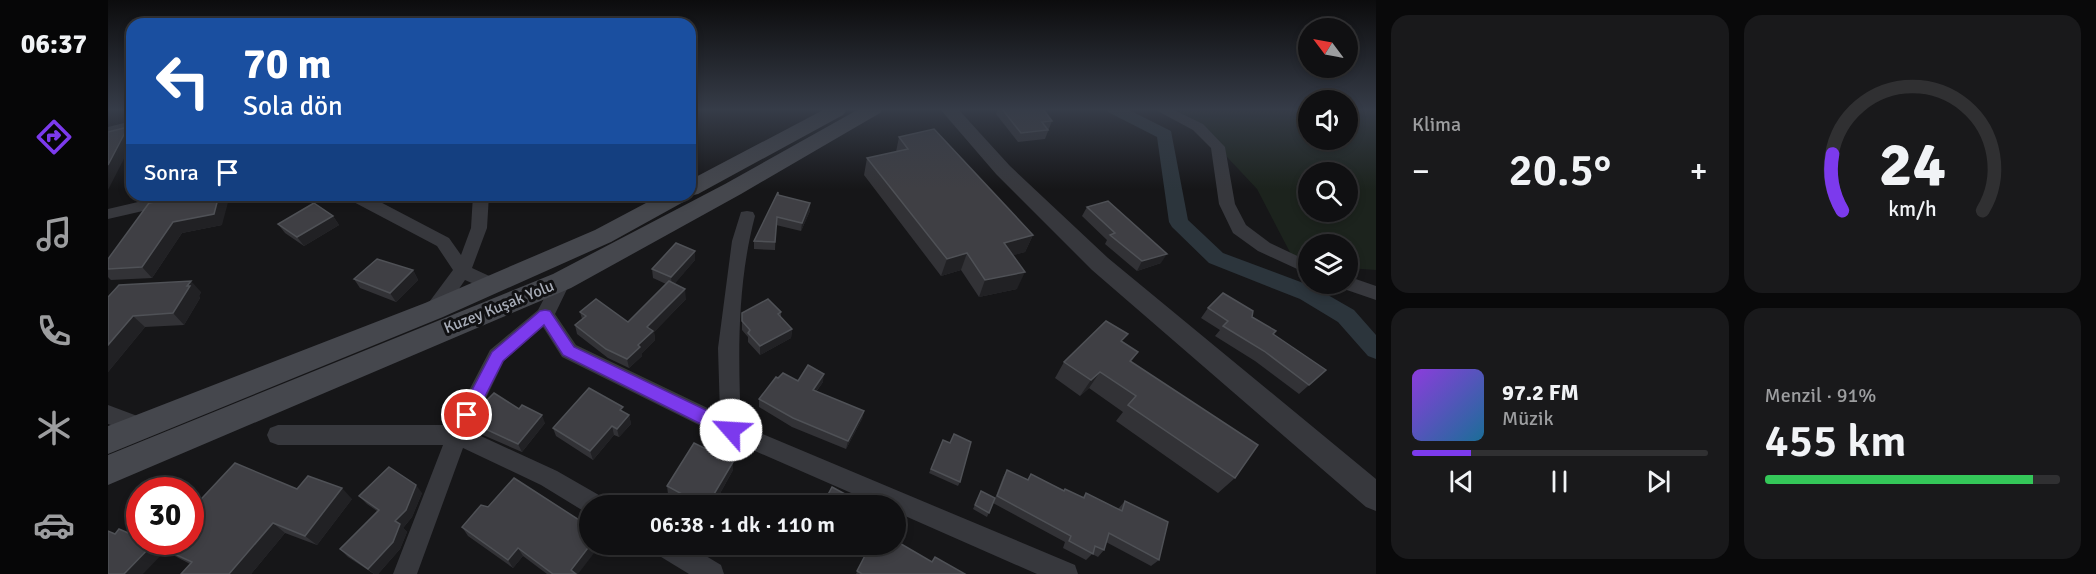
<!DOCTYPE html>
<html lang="tr">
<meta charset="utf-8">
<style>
:root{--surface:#101012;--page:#19191b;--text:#f1f3f6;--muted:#9c9d9f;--line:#303032;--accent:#7c3aed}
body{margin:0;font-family:Signika,sans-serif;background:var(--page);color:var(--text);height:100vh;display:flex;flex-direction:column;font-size:22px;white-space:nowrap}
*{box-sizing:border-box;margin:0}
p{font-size:20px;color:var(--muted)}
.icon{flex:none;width:33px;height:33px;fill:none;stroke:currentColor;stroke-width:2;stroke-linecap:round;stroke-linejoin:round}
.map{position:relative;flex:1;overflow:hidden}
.details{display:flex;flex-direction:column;gap:15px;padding:15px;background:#09090a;width:720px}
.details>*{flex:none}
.guide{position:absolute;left:18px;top:18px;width:570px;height:183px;border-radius:18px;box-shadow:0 3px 9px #0003,0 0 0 2px var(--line);background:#1a4fa0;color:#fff;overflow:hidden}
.needle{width:39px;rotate:302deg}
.fabs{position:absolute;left:1190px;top:18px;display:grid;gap:12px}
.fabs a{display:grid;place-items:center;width:60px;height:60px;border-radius:50%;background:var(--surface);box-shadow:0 3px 9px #0003,0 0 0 2px var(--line);font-size:30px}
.speed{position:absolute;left:18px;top:477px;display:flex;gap:12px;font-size:30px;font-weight:700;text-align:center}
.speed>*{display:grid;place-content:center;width:78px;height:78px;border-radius:50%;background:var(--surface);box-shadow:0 3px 9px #0003,0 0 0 2px var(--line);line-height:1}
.speed .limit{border:9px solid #d22;background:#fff;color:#111}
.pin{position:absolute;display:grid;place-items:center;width:51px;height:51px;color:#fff;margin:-26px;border:3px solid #fff;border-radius:50%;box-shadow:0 2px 6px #0007}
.me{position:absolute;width:66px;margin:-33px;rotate:296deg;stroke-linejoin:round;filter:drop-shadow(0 0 4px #0008)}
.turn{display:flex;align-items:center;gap:21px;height:126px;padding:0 18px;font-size:27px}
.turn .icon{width:78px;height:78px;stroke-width:2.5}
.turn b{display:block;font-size:42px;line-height:51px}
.then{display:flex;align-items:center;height:57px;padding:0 18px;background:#0003;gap:12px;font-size:22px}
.big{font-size:45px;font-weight:600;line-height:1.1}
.details .card{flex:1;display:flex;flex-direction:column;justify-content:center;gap:9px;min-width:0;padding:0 21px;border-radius:18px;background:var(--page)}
.details .dial{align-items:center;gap:0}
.dial svg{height:156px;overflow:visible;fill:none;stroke:var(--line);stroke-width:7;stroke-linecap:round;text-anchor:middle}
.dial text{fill:var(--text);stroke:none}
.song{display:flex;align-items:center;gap:18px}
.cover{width:72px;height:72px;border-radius:9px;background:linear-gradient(135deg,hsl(270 70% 55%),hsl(200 70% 35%))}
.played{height:6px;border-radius:3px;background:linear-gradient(90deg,var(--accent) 20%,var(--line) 20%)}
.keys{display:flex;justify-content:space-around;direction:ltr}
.heat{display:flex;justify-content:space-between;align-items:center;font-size:33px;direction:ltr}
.charge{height:9px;border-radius:4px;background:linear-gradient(90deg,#34c759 91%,var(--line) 0)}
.details .tiles{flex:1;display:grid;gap:15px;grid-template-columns:repeat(2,1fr)}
.trip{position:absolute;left:471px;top:495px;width:327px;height:60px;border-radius:30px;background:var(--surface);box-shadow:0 3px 9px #0003,0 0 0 2px var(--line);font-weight:600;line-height:60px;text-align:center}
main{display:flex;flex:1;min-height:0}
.menu{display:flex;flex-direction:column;width:108px;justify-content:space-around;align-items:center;background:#060607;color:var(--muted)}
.menu .icon{width:42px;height:42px}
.menu .current{color:var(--accent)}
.menu b{font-size:27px;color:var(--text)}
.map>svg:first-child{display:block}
</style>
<main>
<nav class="menu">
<b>06:37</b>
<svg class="icon current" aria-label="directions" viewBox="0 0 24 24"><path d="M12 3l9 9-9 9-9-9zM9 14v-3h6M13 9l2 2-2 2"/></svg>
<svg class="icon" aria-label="music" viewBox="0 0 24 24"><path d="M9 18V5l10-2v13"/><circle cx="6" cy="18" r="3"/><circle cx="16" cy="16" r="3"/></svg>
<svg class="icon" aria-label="phone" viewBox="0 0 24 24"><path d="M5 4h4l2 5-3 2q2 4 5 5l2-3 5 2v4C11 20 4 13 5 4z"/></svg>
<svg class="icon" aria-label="climate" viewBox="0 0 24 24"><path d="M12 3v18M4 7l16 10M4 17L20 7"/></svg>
<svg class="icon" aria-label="car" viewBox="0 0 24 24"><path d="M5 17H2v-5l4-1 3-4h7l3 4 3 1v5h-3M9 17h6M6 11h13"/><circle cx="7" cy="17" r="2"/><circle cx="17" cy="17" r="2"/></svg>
</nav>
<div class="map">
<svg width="1268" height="574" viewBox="0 0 1268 574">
<rect width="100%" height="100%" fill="#161618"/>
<!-- green -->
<path fill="#1c231d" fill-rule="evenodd" d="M1060,109H1200V140H1239V109H1268V270L1239,268V244H1200V264L1187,262L1149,189L1091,127ZM1200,172H1239V212H1200Z"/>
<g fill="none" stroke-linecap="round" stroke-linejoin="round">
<!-- canal -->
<path fill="#2c353c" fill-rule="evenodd" d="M998,109H1019L1063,131L1080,220L1115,253L1206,287L1246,310L1268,335V359L1260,356L1230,322L1192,299L1101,263L1064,227L1061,222L1049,137L1000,112Z"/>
<!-- minor -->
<g fill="#37383d" fill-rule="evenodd">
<path d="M1046,109H1064L1095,124L1117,147L1127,204L1138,225L1162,243L1200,261V274L1150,251L1125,233L1111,204L1103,148L1085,130Z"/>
<path d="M24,121V129L0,136V127Z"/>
<path d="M60,195H91L83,200L0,219V209Z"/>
<path d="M238,195H259L341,238L353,255L363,228L365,195H381L379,228L364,268L390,280L393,285L390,290L384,292L357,280L333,315L326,317L319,315L317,310L319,305L345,270L329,246L240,199Z"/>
<path d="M639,211L645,212L647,216C629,284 630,355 633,425L967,565L970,574H929L788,512V506H773L615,437L454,357L435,327L396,361L362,431L449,471L496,498L499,506H482V515L433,485L355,448L309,574H285L335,445H170L162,442L159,435L162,428L170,425H343L382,350L430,310L448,276L454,274L460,276L463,281L447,314L468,345L612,414L610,348L624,241L633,212Z"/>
<path d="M1239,276L1268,286V300L1233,288L1230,284H1239Z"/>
<path d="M0,405L40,420L43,427L40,434L32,436L0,424Z"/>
<path d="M542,544H578L613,565L616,574H581L545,552Z"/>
</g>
<!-- tertiary -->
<path fill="#37383d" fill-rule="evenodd" d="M832,109H850L902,166L1000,258L1268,479V511L1258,507L984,270L888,174Z"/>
<!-- secondary -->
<g fill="#45474d" fill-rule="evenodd">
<path d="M717,109H736L738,111L735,115L590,194L582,196L579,200L503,242L335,317L0,454V426L317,303L487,230L553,195H582V180Z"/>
<path d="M751,109H775L772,113L633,194L463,288L0,485V455L445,274L617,184Z"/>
</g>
</g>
<!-- wall -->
<g fill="#323236">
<path d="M890,109H935L944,121L937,139L910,142L888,114Z"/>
<path d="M791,137L925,235L917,252L905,255L909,289L871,297L853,270L833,276L756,175L759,158L788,152Z"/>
<path d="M86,195L114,225L74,233L44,278L3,280L0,277V259Z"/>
<path d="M670,195L702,203V211L693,231L668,225L667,250L646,249V241Z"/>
<path d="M979,207L1053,263L1029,271L997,244L999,240L974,216Z"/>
<path d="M225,216L231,225L196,246L177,233L170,224Z"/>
<path d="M587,251V260L566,284L578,299L546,332L547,340L534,353V356L521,368L500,358L469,334L467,325L474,319L472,312L520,322L558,284L545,278L544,269Z"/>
<path d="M305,270L310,280L288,302L252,288L246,279Z"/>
<path d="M93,292L91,296L92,298L76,325L37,327L0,372V297Z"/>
<path d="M1100,308L1144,317L1165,334L1218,370L1191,394L1147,361L1107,336L1112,330L1093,318Z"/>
<path d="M673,312V317L684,329L683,338L652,355L640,342V337L634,330V313Z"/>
<path d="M1014,342L1030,352L1023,362L1127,478L1110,493L1008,421L1015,412L981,388L972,396L947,378L956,362Z"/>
<path d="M670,378L715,382L708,392L756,411L754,419L738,449L684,427L651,407V399Z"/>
<path d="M372,407L411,409L437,423L414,452L375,435L371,426L379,417L377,415Z"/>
<path d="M521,415L523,424L511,437L506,435L485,460L448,436L445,428Z"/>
<path d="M835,440L852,482L850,486L821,473Z"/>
<path d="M625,462V470L605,506H582L560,494L559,486Z"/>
<path d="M899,470L919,480L923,474L956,490L957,489L975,497L978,493L1010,509L1017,501L1051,560L1043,566L998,542L996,550L990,557L984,554L978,560L955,548L957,542L885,503L879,517L865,509L873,491L886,501L895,477Z"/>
<path d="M189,489L244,499L209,545L177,533L143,574H73L82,564L65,555L49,546Z"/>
<path d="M314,493L304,517L295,528L299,532L292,549L270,574H266L240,557L232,549L269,511L259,504L251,496Z"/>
<path d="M380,507L470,574H439L415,556L405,568L360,536L354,527Z"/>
<path d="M633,544H652L648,552Z"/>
<path d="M757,544H788L824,562L827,557L857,574H748L762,547Z"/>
</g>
<!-- shaded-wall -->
<g fill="#212124">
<path d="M20,127L24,132V143L0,190V165Z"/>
<path d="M111,195H122L114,225L74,233L44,278L34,267L65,222Z"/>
<path d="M702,203V211L693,231L694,223Z"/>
<path d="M225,216L231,225L196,246L189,237Z"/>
<path d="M925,235L917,252L889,260L896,243Z"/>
<path d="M587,251V260L564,287L563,277Z"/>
<path d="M859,253L853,270L833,276L839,259Z"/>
<path d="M1059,254L1053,263L1029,271L1034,261Z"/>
<path d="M305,270L310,280L288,302L282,293Z"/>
<path d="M917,272L909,289L871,297L877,280Z"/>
<path d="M83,281L93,292L91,296L92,298L76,325L65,313Z"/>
<path d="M577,289L578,299L546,332L547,340L534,353V356L521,368L519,359L530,345L539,327Z"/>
<path d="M25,316L37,327L0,372V345Z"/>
<path d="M684,329L683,338L652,355V346Z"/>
<path d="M992,372L981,388L972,396L983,380Z"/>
<path d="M716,374L715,382L703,398L705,390Z"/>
<path d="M756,411L754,419L738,449L740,441Z"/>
<path d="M434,415L437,423L414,452L410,444Z"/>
<path d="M521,415L523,424L511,437L509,429Z"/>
<path d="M504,426L506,435L485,460L482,451Z"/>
<path d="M625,462V470L605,506H599Z"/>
<path d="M308,485L314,493L304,517L295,528L299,532L292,549L270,574H266L260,569Z"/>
<path d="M234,488L244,499L209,545L197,536Z"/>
<path d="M165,523L177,533L143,574H121Z"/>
<path d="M483,544H493L470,574H465L463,570Z"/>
<path d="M648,544H652L648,552Z"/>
<path d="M44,545L56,552L35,574H16Z"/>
<path d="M410,548L415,556L405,568L400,560Z"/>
</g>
<!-- building -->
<g fill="#3f3f44" stroke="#4f5156" stroke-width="1.5">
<path d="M894,109H935L944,121L934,122L940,130L913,133Z"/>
<path d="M20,127L0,165V132Z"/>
<path d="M826,129L925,235L896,243L917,272L877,280L859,253L839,259L759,158L800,149L791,137Z"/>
<path d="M670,192V195L702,203L694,223L669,217L667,242L646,241Z"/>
<path d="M86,195H111L106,214L65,222L34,267L0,269V259L41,203Z"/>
<path d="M1000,201L1059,254L1034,261L1002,235L1007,233L979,207Z"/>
<path d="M206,203L225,216L189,237L170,224Z"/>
<path d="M568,243L587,251L563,277L544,269Z"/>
<path d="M269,259L305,270L282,293L246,279Z"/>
<path d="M83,281L79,286H82L65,313L25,316L0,345V297L11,285Z"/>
<path d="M561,281L577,289L539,327L545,331L530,345L532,347L519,359L498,349L467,325L478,316L472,312L488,299L520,322Z"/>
<path d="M1115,293L1145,311L1144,317L1168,331L1165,334L1218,370L1201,385L1156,351L1115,326L1120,321L1100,308Z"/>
<path d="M660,299L673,312L670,314L684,329L652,346L640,333L642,330L634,321V313Z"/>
<path d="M998,321L1020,334L1013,341L1030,352L1022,361L1150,445L1127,478L1020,405L1028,396L992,372L983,380L956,362Z"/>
<path d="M700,365L716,374L705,390L756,411L740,441L685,418L651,399L668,377L670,378L675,373L690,381Z"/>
<path d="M481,388L515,407L512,410L521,415L509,429L504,426L482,451L445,428Z"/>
<path d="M386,393L411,409L414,405L434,415L410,444L371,426L382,413L372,407Z"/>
<path d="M846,434L863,442L852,482L823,469L835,440L842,443Z"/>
<path d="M586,443L625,462L599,506H596L559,486Z"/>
<path d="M127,463L189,489L200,476L234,488L197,536L165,523L121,574H73L84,562L49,546L53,542H82V511Z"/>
<path d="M281,467L308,485L298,510L287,521L292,524L285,542L260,569L232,549L271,510L251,496Z"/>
<path d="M899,470L920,480L923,474L956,491L957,489L976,498L978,493L1014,511L1017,501L1060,522L1051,560L1001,533L996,550L987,546L985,554L961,541L963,536L889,496Z"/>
<path d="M406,478L482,527V544H483L463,570L468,574H445L410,548L400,560L354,527L373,505L380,507Z"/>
<path d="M724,487L759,506H714Z"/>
<path d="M873,491L887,498L881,513L867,505Z"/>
<path d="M11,529L32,538V542H38L44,545L16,574H0V531L7,534Z"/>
<path d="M788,541L824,562L827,557L857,574H754L749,571L763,544H788Z"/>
</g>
<!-- sky -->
<linearGradient id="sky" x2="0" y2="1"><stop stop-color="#0c0c0d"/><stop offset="0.58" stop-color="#363c48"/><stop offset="1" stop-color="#363c48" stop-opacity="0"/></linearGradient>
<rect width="1268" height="189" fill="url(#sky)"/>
<!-- route -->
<path fill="#7c3aed" stroke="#51269a" stroke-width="1.5" d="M437,310L442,311L466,347L629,425L631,430L629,436L623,438L617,436L455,355L436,325L395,361L365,420L359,422L354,420L351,415L384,352L432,311Z"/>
<g text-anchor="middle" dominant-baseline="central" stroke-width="6" stroke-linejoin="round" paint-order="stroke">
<!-- street labels -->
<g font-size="16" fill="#a8adb8" stroke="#111113">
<text transform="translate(391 307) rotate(-22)">Kuzey Kuşak Yolu</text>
</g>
</g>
</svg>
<div class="fabs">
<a><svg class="needle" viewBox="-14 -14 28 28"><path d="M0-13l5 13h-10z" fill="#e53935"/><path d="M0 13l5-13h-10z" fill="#9c9d9f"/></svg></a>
<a><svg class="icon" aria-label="sound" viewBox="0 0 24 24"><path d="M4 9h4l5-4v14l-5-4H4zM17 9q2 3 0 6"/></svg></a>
<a><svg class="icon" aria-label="search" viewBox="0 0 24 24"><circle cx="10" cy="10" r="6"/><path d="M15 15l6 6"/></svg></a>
<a><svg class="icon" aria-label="layers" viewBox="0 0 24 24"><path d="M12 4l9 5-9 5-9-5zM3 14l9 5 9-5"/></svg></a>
</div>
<div class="speed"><div class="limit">30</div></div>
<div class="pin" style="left:359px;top:415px;background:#d93025"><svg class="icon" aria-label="arrive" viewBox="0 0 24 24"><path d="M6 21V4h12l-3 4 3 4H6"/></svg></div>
<svg class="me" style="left:623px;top:430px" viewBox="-20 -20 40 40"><circle r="19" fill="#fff"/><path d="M0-13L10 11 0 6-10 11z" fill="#7c3aed"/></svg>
<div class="trip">06:38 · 1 dk · 110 m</div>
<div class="guide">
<div class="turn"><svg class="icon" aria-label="left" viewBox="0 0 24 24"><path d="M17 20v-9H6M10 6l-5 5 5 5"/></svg><div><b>70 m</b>Sola dön</div></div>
<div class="then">Sonra<svg class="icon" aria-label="arrive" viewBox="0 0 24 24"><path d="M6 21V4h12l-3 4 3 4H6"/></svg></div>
</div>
</div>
<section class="details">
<div class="tiles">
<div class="card"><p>Klima</p>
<div class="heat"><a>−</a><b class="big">20.5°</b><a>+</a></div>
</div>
<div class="card dial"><svg viewBox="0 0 100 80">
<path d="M14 69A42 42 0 1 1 86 69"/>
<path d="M14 69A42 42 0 0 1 9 40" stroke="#7c3aed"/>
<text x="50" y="56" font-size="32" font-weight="700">24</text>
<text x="50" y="72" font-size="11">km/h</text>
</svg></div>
<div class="card">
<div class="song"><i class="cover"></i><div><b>97.2 FM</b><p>Müzik</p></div></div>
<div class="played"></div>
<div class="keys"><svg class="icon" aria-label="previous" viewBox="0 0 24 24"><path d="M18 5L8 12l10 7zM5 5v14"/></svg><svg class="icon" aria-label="pause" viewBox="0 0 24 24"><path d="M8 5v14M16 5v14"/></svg><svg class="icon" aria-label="next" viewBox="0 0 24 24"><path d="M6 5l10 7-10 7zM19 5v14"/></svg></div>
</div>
<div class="card"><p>Menzil · 91%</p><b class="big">455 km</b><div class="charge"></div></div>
</div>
</section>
</main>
